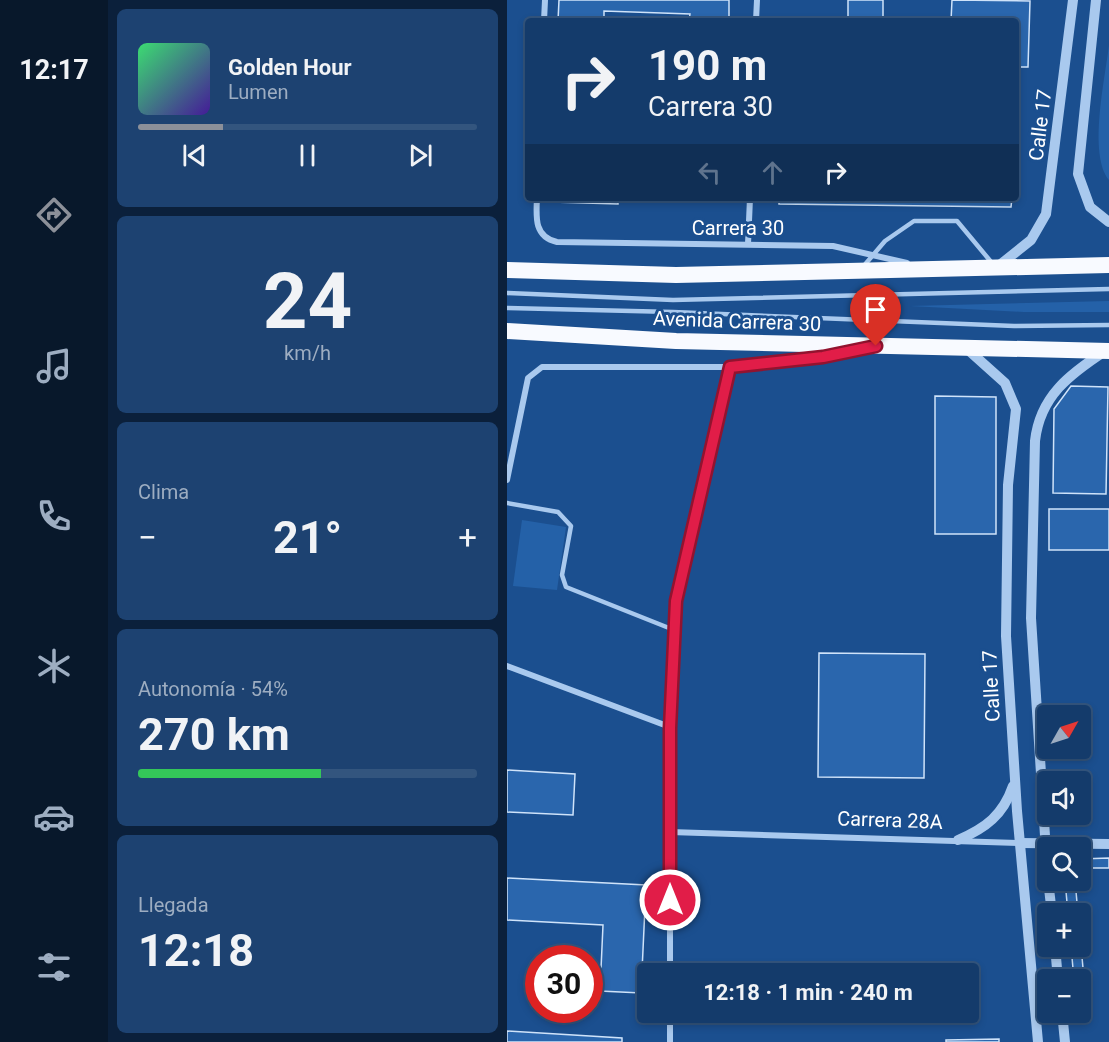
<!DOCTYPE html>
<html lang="es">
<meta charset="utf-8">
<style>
:root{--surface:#143b6b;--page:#1d4271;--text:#f1f3f6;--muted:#9dadc1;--line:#33557e;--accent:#8c9099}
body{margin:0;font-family:Roboto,sans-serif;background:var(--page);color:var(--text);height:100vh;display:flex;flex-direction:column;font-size:22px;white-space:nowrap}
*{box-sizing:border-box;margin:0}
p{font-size:20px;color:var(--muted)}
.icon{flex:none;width:33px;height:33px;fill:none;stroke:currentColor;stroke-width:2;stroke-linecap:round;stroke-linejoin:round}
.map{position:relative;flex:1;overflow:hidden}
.side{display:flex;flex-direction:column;gap:9px;padding:9px;background:#0b203b;width:399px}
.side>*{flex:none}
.hud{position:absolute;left:18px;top:18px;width:494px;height:183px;border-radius:6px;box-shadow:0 3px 9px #0003,0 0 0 2px var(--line);background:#143b6b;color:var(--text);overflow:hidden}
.needle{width:39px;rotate:51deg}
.fabs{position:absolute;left:530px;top:705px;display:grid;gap:12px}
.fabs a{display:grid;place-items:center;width:54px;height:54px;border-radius:6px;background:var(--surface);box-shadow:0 3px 9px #0003,0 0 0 2px var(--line);font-size:30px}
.speed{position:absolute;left:18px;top:945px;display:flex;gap:12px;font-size:30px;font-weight:700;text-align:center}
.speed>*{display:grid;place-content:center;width:78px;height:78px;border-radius:50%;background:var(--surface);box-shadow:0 3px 9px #0003,0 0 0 2px var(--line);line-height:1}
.speed .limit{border:9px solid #d22;background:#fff;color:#111}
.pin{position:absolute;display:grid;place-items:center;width:51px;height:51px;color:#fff;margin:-62px -26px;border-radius:50% 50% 50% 0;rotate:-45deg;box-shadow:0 0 6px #0007}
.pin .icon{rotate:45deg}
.me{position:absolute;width:66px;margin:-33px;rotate:0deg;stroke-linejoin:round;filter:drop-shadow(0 0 4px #0008)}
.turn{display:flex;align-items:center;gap:21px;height:126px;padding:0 24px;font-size:27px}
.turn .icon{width:78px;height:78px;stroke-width:2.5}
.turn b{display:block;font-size:42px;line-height:51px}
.lanes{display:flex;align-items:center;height:57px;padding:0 24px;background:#0003;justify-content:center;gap:30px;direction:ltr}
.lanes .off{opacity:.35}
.big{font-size:45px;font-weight:700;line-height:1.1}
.side .card{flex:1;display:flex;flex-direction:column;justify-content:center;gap:9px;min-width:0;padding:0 21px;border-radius:9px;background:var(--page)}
.side .dial{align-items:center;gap:0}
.dial b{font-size:78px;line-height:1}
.song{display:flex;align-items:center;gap:18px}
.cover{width:72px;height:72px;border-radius:9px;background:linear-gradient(135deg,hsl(140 70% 55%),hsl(260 70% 35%))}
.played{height:6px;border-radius:3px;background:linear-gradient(90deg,var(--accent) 25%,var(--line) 25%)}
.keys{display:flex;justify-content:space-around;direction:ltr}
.heat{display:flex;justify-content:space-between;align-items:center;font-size:33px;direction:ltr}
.charge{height:9px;border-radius:4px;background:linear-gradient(90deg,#34c759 54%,var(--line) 0)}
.trip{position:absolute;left:130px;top:963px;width:342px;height:60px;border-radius:6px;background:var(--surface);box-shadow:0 3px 9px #0003,0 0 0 2px var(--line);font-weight:700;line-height:60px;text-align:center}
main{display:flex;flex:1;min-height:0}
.tabs{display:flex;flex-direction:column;width:108px;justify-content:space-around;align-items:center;background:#08182b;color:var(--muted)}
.tabs .icon{width:42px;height:42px}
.tabs .selected{color:var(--accent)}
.tabs b{font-size:27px;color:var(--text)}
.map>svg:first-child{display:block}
</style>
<main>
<nav class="tabs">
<b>12:17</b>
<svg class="icon selected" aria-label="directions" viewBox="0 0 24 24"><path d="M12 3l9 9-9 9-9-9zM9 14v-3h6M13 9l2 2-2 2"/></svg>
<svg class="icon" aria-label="music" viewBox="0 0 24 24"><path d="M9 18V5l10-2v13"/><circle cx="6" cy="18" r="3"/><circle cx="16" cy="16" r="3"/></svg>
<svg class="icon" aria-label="phone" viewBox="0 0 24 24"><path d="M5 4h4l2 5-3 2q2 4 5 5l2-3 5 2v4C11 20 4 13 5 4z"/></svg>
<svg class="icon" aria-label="climate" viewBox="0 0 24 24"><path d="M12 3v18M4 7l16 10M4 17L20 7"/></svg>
<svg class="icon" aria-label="car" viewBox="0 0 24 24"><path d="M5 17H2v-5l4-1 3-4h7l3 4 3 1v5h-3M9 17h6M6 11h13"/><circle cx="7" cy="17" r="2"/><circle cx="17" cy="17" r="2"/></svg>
<svg class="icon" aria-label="filters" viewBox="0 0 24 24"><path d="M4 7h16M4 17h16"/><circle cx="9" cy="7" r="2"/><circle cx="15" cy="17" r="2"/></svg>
</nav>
<section class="side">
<div class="card">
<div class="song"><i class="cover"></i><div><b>Golden Hour</b><p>Lumen</p></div></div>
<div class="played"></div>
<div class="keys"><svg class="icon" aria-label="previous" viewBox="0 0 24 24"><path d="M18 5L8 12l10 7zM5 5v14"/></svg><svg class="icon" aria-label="pause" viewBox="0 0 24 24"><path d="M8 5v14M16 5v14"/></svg><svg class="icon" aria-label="next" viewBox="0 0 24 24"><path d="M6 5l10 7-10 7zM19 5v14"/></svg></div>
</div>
<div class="card dial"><b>24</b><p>km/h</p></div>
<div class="card"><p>Clima</p>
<div class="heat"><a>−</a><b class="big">21°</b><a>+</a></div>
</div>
<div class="card"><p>Autonomía · 54%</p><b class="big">270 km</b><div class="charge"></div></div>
<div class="card"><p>Llegada</p><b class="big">12:18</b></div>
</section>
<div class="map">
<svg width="602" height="1042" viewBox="0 0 602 1042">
<rect width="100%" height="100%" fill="#1b4f8f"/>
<!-- green -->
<g fill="#2461a8">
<path d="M602,45V180C581,154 598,79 602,45Z"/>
<path d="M602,301V312H517L403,306Z"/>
<path d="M15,520L59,527L50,590L6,586Z"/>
</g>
<!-- building -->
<g fill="#2a66ad" stroke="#cfe3fa" stroke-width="1.5">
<path d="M52,0H222V21H182L183,14L97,11V21H51Z"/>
<rect x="341" y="0" width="35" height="17"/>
<path d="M445,0L523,1L521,67H508V21H444Z"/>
<path d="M508,82H513L511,148H508Z"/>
<path d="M45,198H111V204L45,202Z"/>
<path d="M161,198H215V201Z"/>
<path d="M272,198H505L504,207L272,204Z"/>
<path d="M564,386L601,387L599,494L546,493L547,409Z"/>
<path d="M428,396L489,397V534H428Z"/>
<rect x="542" y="509" width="60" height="41"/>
<path d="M312,653L418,654L417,778L311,777Z"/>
<path d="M0,770L68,774L66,815L0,812Z"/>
<path d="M602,858V868H573V859Z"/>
<path d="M0,878L139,885L134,993L93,991L96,925L0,920Z"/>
<path d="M558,880H568L571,914H561Z"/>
<path d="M573,935L579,1001H573V980H567L564,946H573Z"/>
<path d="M0,1031L115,1038V1042H0Z"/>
<path d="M492,1039V1042H439V1040Z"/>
</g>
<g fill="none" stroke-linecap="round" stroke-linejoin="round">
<!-- service -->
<g stroke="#a9c9ee" stroke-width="4.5">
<path d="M355,268L378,241L407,221H450L485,263"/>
<path d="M0,293L166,300L602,289"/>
<path d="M0,308L166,312L507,326L602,325"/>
<path d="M0,503L51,512L64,526L55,575L59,587L167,630"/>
</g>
<!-- minor -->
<g stroke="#a9c9ee" stroke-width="6">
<path d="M37,21L38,0"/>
<path d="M249,21L250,0"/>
<path d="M30,198C29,217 27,237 50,242L326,246L400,263"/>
<path d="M241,244L243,198"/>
<path d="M0,480L21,378L35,367H223L277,362L341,352"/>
<path d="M0,666L163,727"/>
<path d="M163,832L513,843"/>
<path d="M163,974V727L169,601L223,367"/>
<path d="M163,1042V1012"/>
</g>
<!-- tertiary -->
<g stroke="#a9c9ee" stroke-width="10">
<path d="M589,0L571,174L583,207L602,222"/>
<path d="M489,268L524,240L539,214L566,0"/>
<path d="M459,348L498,383L509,409L501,485L499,636L510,811L531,1042"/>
<path d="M451,840C479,828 496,815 506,786"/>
<path d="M513,843L602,844"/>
<path d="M540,867L524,618L528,441C533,396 563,374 598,351"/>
<path d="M541,880L545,914"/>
<path d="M548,946L551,980"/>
<path d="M555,1012L558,1042"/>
</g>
<!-- trunk -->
<g stroke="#f8faff" stroke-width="16">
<path d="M0,270L169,275L602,265"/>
<path d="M0,331L169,341L602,351"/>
</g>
</g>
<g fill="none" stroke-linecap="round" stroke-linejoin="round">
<defs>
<path id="route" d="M163,900V728L169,601L223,367L316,357L369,346"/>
</defs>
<!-- route casing -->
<use href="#route" stroke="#92132f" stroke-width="15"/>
<!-- route -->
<use href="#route" stroke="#e11d48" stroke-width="10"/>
</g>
<g text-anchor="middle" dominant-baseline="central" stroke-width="6" stroke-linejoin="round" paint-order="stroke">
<!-- street labels -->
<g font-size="20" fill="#fff" stroke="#1b4f8f">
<text transform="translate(533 125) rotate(-83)">Calle 17</text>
<text x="231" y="228">Carrera 30</text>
<text transform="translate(230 321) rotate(2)">Avenida Carrera 30</text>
<text transform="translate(484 686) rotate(-93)">Calle 17</text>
<text transform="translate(383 820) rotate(2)">Carrera 28A</text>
</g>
</g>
</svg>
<div class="fabs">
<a><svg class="needle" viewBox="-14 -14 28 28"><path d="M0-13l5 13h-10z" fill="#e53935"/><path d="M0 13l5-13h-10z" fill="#9dadc1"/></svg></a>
<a><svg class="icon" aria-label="sound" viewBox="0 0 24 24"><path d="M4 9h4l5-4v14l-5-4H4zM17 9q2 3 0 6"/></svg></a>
<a><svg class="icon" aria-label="search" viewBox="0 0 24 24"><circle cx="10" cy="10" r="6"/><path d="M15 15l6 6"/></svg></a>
<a>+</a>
<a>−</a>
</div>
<div class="speed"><div class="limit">30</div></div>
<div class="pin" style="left:369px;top:346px;background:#d93025"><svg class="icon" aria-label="arrive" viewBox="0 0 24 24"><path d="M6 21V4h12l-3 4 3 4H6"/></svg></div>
<svg class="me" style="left:163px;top:900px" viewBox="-20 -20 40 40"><circle r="17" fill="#e11d48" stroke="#fff" stroke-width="3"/><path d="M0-11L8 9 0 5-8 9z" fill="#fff"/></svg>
<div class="trip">12:18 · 1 min · 240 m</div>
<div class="hud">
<div class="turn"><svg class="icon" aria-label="right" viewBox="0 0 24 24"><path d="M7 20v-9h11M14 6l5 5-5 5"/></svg><div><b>190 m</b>Carrera 30</div></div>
<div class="lanes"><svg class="icon off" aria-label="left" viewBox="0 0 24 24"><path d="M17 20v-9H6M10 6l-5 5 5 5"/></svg><svg class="icon off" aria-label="ahead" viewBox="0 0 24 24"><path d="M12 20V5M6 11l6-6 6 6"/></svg><svg class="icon" aria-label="right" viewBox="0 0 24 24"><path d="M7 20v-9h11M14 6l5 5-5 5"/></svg></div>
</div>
</div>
</main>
